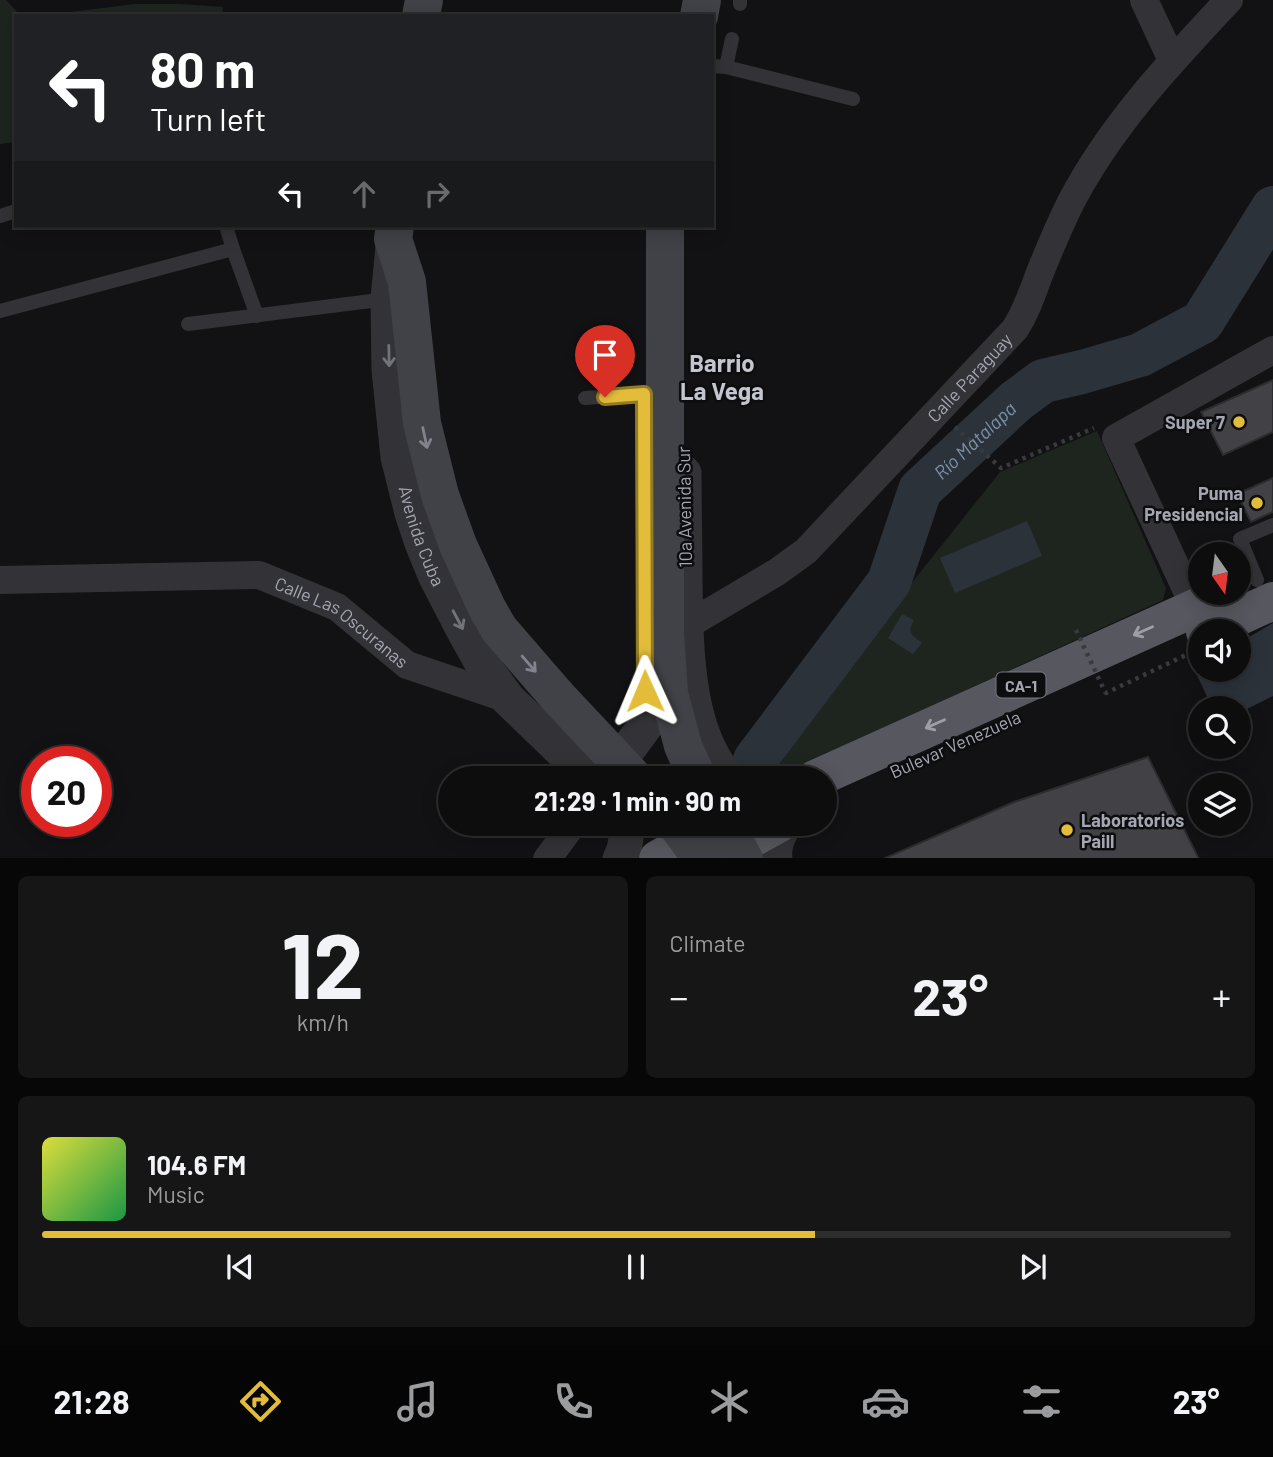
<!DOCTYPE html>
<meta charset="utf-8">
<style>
:root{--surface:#0e0d0e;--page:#171617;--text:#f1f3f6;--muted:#9b9c9e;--line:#2e2d2e;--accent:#e3bd39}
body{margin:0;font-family:Barlow,sans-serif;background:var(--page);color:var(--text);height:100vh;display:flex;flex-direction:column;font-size:26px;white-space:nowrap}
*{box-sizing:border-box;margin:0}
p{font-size:23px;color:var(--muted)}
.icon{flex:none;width:38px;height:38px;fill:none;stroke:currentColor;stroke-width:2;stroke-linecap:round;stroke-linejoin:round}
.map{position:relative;height:858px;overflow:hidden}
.drawer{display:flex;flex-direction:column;gap:18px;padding:18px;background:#080708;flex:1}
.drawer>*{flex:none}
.top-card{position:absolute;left:14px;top:14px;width:700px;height:214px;border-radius:0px;box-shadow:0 4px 18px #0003,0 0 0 2px var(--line);background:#202124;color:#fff;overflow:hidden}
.needle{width:46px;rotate:166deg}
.tools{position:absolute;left:1188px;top:542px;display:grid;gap:14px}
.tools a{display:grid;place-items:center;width:63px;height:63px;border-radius:50%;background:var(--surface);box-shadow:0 4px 18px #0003,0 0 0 2px var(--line);font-size:35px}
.speed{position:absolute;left:21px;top:746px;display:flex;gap:14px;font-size:35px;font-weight:700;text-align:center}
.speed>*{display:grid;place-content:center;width:91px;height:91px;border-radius:50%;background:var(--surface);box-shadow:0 4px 18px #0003,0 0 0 2px var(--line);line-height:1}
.speed .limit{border:10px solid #d22;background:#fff;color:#111}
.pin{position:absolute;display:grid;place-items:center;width:60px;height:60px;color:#fff;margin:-72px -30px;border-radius:50% 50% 50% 0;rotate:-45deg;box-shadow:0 0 7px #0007}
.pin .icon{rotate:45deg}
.me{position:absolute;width:77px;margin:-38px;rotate:359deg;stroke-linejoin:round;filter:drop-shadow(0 0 5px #0008)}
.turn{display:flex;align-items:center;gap:24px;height:147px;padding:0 21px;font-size:32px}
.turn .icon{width:91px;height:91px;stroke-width:2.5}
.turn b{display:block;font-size:49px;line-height:60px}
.lanes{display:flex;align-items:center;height:66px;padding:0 21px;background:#0003;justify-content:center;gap:35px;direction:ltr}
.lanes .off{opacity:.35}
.big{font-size:52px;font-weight:700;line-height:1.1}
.drawer .tile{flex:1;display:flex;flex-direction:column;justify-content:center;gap:10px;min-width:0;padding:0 24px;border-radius:10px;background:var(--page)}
.drawer .dial{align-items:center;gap:0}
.dial b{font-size:91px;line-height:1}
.song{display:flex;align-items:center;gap:21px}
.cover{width:84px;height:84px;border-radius:10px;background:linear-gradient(135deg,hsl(60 70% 55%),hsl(140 70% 35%))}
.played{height:7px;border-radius:4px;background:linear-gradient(90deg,var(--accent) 65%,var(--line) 65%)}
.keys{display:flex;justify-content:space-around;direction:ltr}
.heat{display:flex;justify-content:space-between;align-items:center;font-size:38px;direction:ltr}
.drawer .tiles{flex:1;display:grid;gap:18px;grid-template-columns:1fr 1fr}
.tile:last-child{grid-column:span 2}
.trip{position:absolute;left:438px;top:766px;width:399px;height:70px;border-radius:35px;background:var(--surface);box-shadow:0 4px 18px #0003,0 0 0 2px var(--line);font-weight:700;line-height:70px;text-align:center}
.menu{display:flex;height:112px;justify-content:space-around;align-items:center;background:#060506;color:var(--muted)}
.menu .icon{width:49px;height:49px}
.menu .selected{color:var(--accent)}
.menu b{font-size:32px;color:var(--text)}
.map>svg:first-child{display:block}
</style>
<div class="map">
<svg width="1273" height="859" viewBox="0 0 1273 859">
<rect width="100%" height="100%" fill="#121113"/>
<!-- green -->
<g fill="#1e251f">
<path d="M0,0H6L21,16H16V142L0,144Z"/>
<path d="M134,4H180L223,7L222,16H50L63,13Z"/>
<path d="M1097,431L1166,588L1163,600L774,778L772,775L879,624L1000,472Z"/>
</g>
<!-- water -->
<g fill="#2c323a">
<path d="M1027,521L1042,556L955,593L940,558Z"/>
<path d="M902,614L914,620C907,633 911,634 922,643L913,654L888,638Z"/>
<path d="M1273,623V696L1239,713V709H1213L1194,669L1200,666V670H1239V643Z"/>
</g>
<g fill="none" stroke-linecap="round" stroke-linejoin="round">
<!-- river -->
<path stroke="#2c323a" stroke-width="44" id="s1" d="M755,760L889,582L920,490L1016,401L1043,381L1082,372L1140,355L1202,322L1273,208"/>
</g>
<!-- building -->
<g fill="#414146" stroke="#2c2c2f" stroke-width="2">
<path d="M1273,380V432L1223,455L1201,412Z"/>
<path d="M1273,478V512L1251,522L1237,494Z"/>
<path d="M1148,757L1199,859H883L1014,802Z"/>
</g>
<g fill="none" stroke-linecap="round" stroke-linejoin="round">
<!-- path -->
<g stroke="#393a3e" stroke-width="4.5" stroke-dasharray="3.5 5" stroke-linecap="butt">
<path d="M955,427L1001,468L1094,428"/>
<path d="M1105,692L1106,693L1186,655"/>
</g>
<!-- service -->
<g stroke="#333337" stroke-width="14">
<path d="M740,4V0"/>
<path d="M712,66L726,67L853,99"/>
<path d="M726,67L732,39"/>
<path d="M0,216L16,211"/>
<path d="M226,226L233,249L257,316"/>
<path d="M0,311L233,249"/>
<path d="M188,324L387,299"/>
<path d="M585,398L644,394L645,679L648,712"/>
<path d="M1257,580L1240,539L1273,525"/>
</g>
<!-- minor -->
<g stroke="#333337" stroke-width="28">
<path d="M1144,0L1172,60"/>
<path id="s2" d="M0,580L259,575L337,607L407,665L508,699"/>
<path d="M1195,608L1116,438L1273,350"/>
<path id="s3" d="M686,626L777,572L806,551L1015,329C1026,312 1032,294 1039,275C1049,250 1059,226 1071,202C1111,125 1171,62 1229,0"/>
<path d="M547,859L573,824"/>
</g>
<!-- tertiary -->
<g stroke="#333337" stroke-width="35">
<path id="s4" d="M393,246L388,299L389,370L398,457L412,513L422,543L435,575L465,633L483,665L508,699L591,779"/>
<path d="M684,473C684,507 685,542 685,576C686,639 684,731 729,779"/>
<path d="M606,779L683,675"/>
<path d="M620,859C626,848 627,836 625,824"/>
<path d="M775,859C773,846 778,835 785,824"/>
</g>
<!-- secondary -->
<g stroke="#414247" stroke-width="38">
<path d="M421,16L424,0"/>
<path d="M699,16L702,0"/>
<path d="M395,226L393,239L407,282L422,423L440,495L458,545L487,608L499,629L557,696"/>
<path d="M665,226V634"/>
</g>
<!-- trunk -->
<g stroke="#57585f" stroke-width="38">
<path d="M1205,632L1273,601"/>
<path d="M815,779L1228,593"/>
<path d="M658,859L718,825"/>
<path d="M714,859L778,824"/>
</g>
<!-- path-bridge -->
<path stroke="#393a3e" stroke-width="4.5" stroke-dasharray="3.5 5" stroke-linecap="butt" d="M1076,630L1105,692"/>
<!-- secondary-bridge -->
<g stroke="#414247" stroke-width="38">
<path d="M665,634L669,693L683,746L698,779"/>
<path d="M557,696L635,779"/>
<path d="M676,824L702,859"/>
<path d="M724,824L744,859"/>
</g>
</g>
<!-- one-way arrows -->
<defs><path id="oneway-shaft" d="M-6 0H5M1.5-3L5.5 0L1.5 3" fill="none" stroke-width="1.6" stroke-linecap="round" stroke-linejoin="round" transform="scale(1.75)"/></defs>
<g stroke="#71737b">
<use href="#oneway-shaft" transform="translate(389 356) rotate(89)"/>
<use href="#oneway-shaft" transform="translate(458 620) rotate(62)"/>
</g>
<g stroke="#81848d">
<use href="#oneway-shaft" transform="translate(425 438) rotate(78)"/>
<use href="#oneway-shaft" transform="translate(529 664) rotate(49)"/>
</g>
<g stroke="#9c9faa">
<use href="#oneway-shaft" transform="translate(1143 631) rotate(156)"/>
<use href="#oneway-shaft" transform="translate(935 724) rotate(156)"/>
</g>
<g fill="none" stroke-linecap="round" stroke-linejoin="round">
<defs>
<path id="route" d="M605,397L644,394L645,691"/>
</defs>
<!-- route casing -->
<use href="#route" stroke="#947b25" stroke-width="18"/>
<!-- route -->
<use href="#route" stroke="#e3bd39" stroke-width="12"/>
</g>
<!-- markers -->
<g fill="#e3bd39" stroke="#0d0c0e" stroke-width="2.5">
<circle cx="1239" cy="422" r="7"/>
<circle cx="1257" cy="503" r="7"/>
<circle cx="1067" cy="830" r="7"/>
</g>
<g text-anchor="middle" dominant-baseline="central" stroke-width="5" stroke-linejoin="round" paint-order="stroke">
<!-- shield labels -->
<rect fill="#0d0c0e" stroke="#777881" stroke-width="2" x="996.5" y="672.5" width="49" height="25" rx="5"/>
<g font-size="16" font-weight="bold" fill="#a4a7b2">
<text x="1021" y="685">CA-1</text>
</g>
<!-- street labels -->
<g font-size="18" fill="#a4a7b2" stroke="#0d0c0e">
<text stroke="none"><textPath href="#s3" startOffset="380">Calle Paraguay</textPath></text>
<text transform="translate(684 507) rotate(-91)">10a Avenida Sur</text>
<text stroke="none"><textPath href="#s4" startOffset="294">Avenida Cuba</textPath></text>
<text stroke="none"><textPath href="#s2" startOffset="355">Calle Las Oscuranas</textPath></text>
<text transform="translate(955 744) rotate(-24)">Bulevar Venezuela</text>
</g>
<!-- poi labels -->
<g font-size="18" font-weight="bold" fill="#a4a7b2" stroke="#0d0c0e" text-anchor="end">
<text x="1225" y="422">Super 7</text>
<text x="1243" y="493">Puma<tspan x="1243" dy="21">Presidencial</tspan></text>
<text x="1081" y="820" text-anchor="start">Laboratorios<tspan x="1081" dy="21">Paill</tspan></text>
</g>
<!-- water labels -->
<g font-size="19" font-style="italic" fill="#7d90ab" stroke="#0d0c0e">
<text stroke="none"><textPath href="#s1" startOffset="394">Río Matalapa</textPath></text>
</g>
<!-- district labels -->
<g font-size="24" font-weight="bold" fill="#c4c6cf" stroke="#0d0c0e">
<text x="722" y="362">Barrio<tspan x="722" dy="28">La Vega</tspan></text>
</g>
</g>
</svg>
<div class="tools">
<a><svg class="needle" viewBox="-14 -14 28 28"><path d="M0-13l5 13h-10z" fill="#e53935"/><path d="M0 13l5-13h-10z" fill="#9b9c9e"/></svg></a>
<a><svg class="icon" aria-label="sound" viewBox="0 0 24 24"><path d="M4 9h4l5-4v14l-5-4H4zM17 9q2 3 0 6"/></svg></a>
<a><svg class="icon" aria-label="search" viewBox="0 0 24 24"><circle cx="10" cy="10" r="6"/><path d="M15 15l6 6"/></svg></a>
<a><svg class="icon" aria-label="layers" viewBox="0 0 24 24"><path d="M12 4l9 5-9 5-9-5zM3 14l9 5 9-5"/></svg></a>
</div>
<div class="speed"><div class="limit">20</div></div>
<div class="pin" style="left:605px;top:397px;background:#d93025"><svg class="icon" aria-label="arrive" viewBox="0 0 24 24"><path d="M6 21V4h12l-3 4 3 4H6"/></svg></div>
<svg class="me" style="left:645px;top:691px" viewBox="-20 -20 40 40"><path d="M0-17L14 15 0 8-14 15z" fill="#e3bd39" stroke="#fff" stroke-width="4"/></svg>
<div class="trip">21:29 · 1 min · 90 m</div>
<div class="top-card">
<div class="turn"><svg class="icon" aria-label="left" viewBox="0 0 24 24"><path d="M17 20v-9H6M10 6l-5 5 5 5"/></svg><div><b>80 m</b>Turn left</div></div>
<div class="lanes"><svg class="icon" aria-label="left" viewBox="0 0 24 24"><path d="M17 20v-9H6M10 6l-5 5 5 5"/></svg><svg class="icon off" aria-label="ahead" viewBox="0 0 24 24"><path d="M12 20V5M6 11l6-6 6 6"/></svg><svg class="icon off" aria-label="right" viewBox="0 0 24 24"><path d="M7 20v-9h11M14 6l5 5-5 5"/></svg></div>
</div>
</div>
<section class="drawer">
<div class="tiles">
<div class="tile dial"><b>12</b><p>km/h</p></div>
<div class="tile"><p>Climate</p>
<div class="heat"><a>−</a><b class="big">23°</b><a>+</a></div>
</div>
<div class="tile">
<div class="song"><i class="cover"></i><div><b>104.6 FM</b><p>Music</p></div></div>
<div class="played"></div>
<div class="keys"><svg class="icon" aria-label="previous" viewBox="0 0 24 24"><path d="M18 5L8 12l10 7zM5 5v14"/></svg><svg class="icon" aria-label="pause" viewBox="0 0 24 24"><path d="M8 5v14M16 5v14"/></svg><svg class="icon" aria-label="next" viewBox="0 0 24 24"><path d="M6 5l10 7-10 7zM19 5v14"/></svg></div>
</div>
</div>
</section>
<nav class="menu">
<b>21:28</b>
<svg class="icon selected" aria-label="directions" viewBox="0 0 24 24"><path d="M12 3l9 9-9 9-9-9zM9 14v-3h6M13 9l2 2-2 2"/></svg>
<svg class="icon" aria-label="music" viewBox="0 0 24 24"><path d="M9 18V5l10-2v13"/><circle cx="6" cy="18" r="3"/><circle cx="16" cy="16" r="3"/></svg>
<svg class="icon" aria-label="phone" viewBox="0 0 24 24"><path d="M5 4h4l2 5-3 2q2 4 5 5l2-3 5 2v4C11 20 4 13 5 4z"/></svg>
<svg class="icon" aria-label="climate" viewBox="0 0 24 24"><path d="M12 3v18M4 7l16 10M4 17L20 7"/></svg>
<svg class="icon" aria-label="car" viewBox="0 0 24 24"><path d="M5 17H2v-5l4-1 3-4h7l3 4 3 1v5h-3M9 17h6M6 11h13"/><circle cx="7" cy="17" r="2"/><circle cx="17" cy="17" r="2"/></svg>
<svg class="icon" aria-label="filters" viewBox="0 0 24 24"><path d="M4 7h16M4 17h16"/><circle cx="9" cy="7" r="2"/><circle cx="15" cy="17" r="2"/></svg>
<b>23°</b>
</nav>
